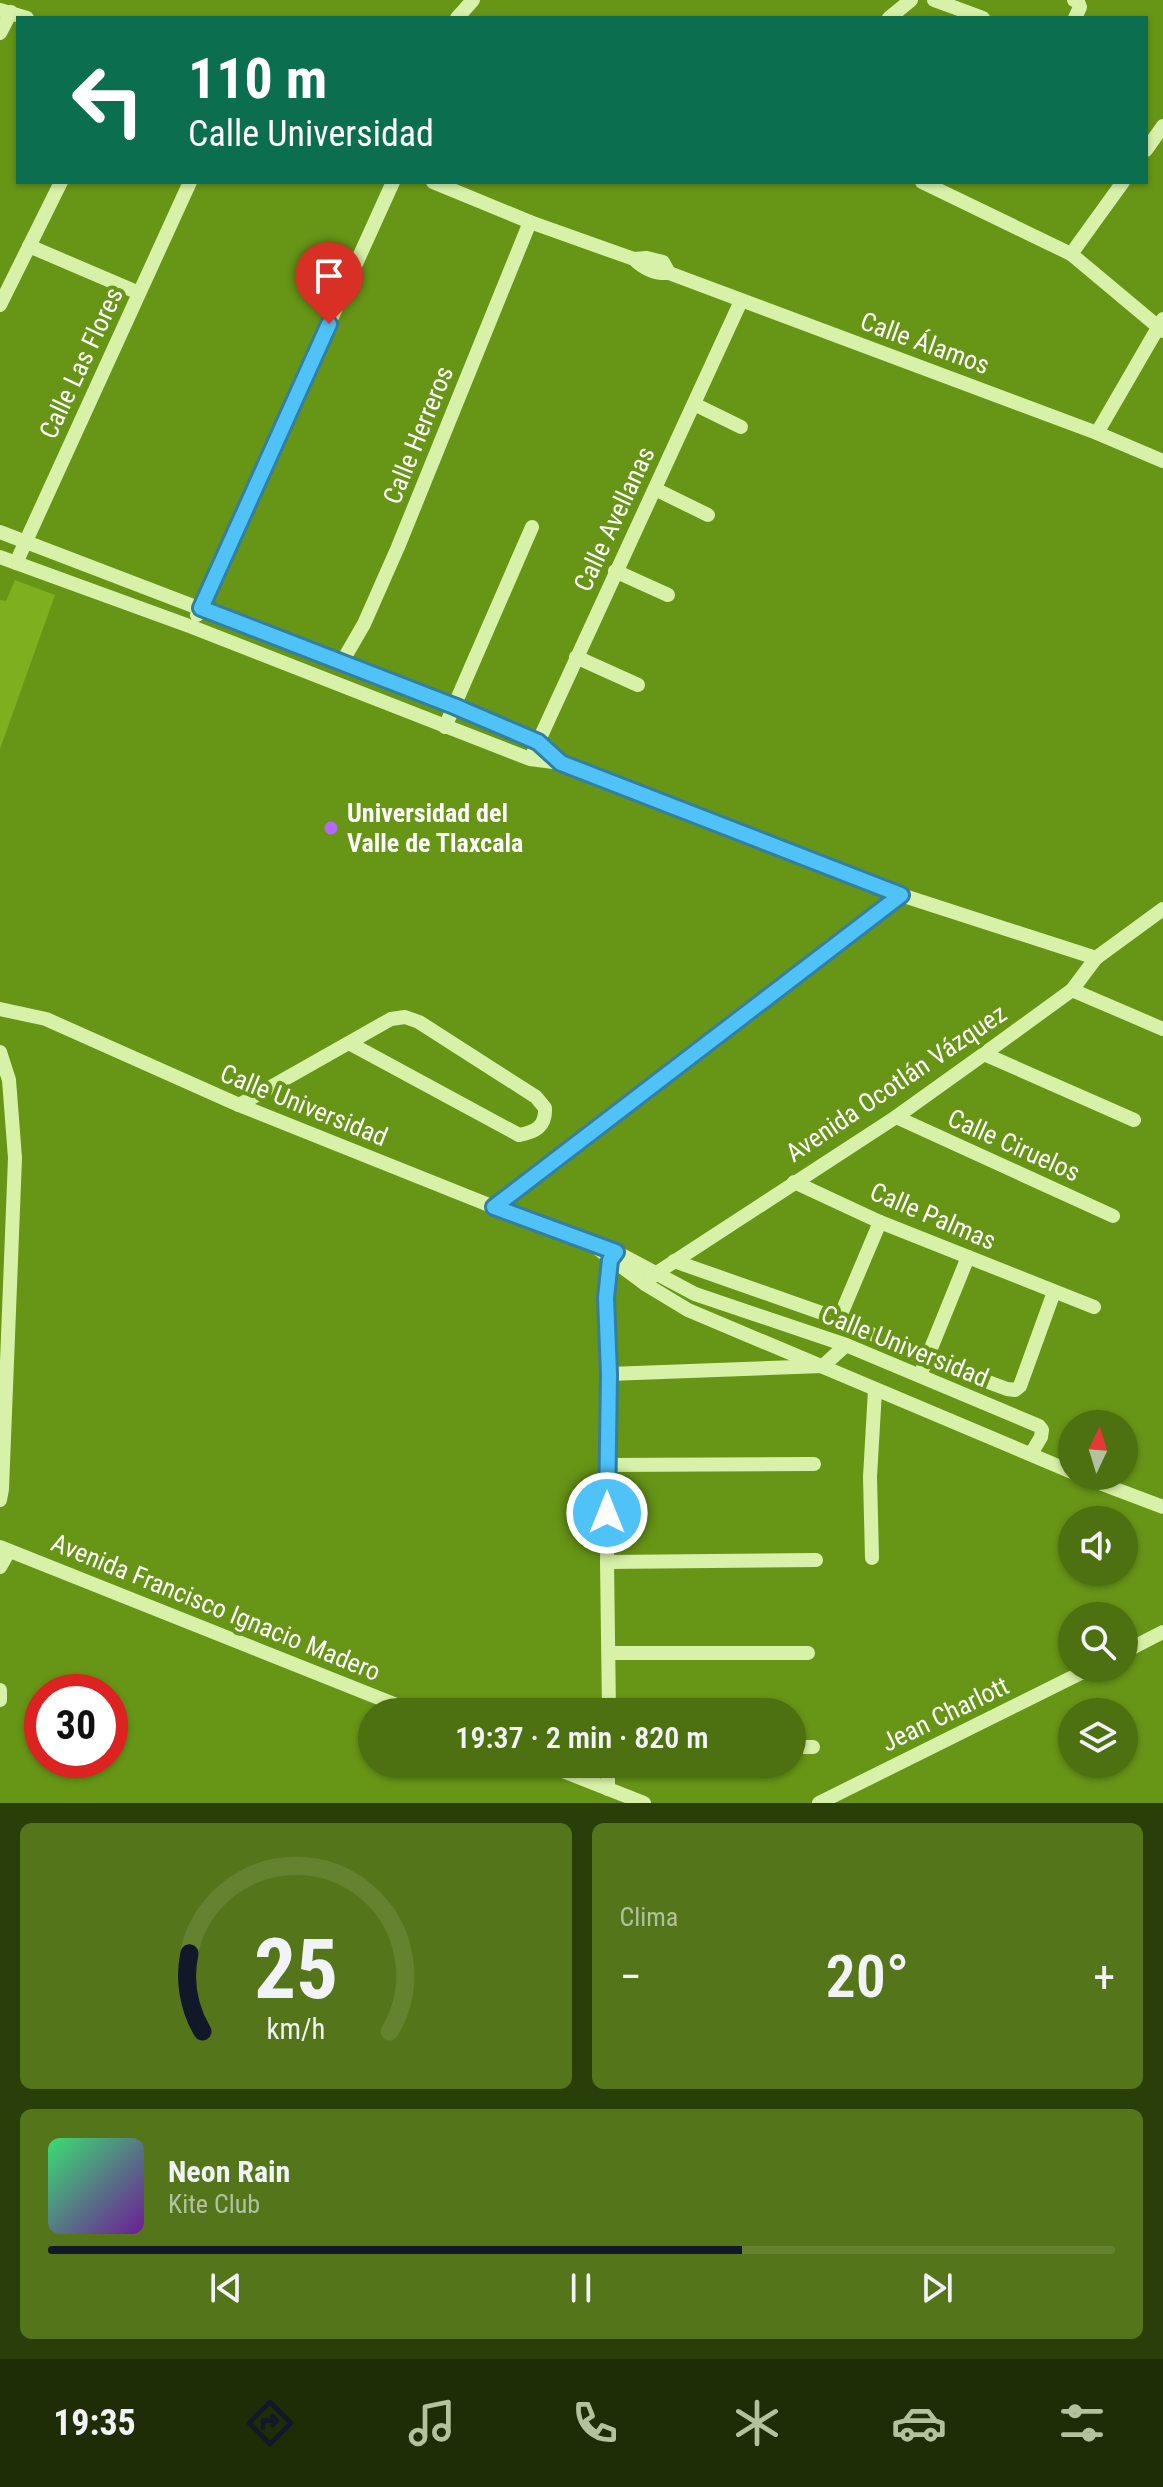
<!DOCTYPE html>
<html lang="es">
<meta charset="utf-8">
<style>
:root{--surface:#4d7010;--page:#547519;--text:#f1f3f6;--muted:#b3c19f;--line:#648230;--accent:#111827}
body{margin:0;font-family:"Roboto Condensed",sans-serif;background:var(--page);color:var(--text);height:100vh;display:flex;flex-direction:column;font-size:30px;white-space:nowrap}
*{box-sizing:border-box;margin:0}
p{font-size:26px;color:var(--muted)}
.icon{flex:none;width:44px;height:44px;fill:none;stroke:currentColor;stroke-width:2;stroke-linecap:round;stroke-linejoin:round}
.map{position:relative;height:1803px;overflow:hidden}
.drawer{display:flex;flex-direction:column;gap:20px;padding:20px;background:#2a3e09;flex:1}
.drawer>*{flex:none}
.top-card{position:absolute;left:16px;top:16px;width:1132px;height:168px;border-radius:0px;box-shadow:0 2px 6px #0004;background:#0b6e4f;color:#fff;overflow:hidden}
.needle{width:52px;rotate:4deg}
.buttons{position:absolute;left:1058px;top:1410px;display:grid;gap:16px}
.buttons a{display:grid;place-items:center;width:80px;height:80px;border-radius:50%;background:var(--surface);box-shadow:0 2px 6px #0004;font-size:40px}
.speed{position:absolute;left:24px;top:1674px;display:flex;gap:16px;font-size:40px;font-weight:700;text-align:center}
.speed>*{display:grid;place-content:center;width:104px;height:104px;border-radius:50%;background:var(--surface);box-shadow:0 2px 6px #0004;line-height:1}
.speed .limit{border:12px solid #d22;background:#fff;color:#111}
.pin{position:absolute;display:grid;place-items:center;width:68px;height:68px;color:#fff;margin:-82px -34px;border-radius:50% 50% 50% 0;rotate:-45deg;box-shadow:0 0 8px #0007}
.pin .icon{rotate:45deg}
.me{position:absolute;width:88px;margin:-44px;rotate:0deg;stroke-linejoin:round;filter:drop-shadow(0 0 6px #0008)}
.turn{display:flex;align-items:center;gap:28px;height:168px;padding:0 40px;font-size:36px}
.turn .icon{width:104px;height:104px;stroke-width:2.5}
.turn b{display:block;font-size:56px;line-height:68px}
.big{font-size:60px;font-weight:600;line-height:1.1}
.drawer .tile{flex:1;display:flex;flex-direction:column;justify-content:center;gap:12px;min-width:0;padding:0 28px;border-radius:12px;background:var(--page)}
.drawer .dial{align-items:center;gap:0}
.dial svg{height:208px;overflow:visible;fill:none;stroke:var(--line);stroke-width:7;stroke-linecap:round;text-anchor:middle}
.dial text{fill:var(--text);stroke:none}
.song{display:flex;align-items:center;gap:24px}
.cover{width:96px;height:96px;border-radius:12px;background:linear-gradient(135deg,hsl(140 70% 55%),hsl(280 70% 35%))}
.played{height:8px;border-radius:4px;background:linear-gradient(90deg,var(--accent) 65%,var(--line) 65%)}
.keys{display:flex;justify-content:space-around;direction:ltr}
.heat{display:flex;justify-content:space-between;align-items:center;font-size:44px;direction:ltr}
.drawer .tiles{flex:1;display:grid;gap:20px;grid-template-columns:1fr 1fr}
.tile:last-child{grid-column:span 2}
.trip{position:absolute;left:358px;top:1698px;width:448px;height:80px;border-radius:40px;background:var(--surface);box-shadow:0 2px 6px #0004;font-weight:600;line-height:80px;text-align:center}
.tab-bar{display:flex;height:128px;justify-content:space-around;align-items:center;background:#1f2d06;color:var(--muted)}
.tab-bar .icon{width:56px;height:56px}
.tab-bar .selected{color:var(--accent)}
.tab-bar b{font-size:36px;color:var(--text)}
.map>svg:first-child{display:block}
</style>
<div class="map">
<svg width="1163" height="1803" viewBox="0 0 1163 1803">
<rect width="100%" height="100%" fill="#679516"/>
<!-- green -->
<path fill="#7daf1f" d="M15,580L55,595L0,749V600L6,601Z"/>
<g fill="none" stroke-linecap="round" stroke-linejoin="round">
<!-- minor -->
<g stroke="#d8f1a8" stroke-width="14">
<path d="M934,0L983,18"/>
<path d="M1074,0L1078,2L1080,7L1075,18"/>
<path d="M0,10L27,18"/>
<path d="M457,18L473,0"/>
<path d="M889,18L911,0"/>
<path d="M0,33L11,12"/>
<path d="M1146,150L1163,126"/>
<path d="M433,182L530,222L634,259C644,269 655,274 669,273L1097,433L1163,461"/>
<path d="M922,182L1071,254L1163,331"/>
<path d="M29,246L139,293"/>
<path d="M1071,254L1123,182"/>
<path d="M634,259L647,258L663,262L669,273"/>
<path d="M0,305L61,182"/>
<path d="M694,404L741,427"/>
<path d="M1097,433L1163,319"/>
<path d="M655,489L708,515"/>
<path d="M0,532L454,706L538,742L560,762"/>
<path d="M0,557L192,627L530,759L561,763L901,895L1096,958"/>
<path d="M16,563L190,182"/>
<path d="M615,571L668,595"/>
<path d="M197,615L393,182"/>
<path d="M576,657L638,685"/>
<path d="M342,662L364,624L398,547L530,222"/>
<path d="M445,727L532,527"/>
<path d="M534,751L741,301"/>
<path d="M1072,990L1163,1029"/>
<path d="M0,1009L46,1019L239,1105L494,1207L616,1252L695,1294L846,1345L1039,1426L1042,1430L1041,1437L1031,1454"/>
<path d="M0,1052L9,1080L15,1158L2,1489L0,1500"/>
<path d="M984,1054L1134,1120"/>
<path d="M239,1105L391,1019L405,1017L419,1022L536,1097L545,1108C546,1127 535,1132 519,1135L349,1043"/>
<path d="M896,1117L1113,1216"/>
<path d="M794,1182L880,1222L1094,1307"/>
<path d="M494,1207L901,895"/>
<path d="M598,1249L645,1284L688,1310L1072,1472"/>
<path d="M674,1261L839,1319L926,1359L1007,1389L1015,1390L1020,1386L1054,1292"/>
<path d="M645,1284L655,1274L896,1117L984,1054L1072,990L1096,958L1163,909"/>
<path d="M839,1319L880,1222"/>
<path d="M923,1368L968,1257"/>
<path d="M609,1374L823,1366L846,1345"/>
<path d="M607,1465L814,1464"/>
<path d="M1081,1476L1163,1507"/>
<path d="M0,1547L414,1712"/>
<path d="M872,1558L870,1477L875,1390"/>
<path d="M607,1562L816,1560"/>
<path d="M0,1567L9,1551"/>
<path d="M1124,1652L1163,1632"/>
<path d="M609,1653H808"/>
<path d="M0,1690V1700"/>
<path d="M609,1712L607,1562L609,1374L606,1298L610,1260L614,1254"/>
<path d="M792,1747H813"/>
<path d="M545,1764L644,1803"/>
<path d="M608,1789V1764"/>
<path d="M819,1803L1091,1668"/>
</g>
</g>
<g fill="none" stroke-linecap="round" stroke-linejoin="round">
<defs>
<path id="route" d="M329,324L201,608L454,706L538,742L561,763L901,895L494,1207L616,1252L610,1260L606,1298L609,1374L607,1513"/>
</defs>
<!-- route casing -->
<use href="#route" stroke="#337fa1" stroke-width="20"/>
<!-- route -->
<use href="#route" stroke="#4fc3f7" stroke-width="14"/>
</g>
<!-- markers -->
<circle fill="#b568ff" stroke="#679516" stroke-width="3" cx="331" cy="828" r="8"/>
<g text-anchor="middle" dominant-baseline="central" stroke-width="8" stroke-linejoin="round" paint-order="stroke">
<!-- street labels -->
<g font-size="26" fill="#fff" stroke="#679516">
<text transform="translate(925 343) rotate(20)">Calle Álamos</text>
<text transform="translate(81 363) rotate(-65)">Calle Las Flores</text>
<text transform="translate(418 435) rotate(-68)">Calle Herreros</text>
<text transform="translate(614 519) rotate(-65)">Calle Avellanas</text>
<text transform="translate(896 1083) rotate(-34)">Avenida Ocotlán Vázquez</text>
<text transform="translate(304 1105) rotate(22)">Calle Universidad</text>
<text transform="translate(1014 1145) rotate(24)">Calle Ciruelos</text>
<text transform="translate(933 1216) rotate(23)">Calle Palmas</text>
<text transform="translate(905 1346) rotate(22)">Calle Universidad</text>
<text transform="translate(216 1607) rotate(22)">Avenida Francisco Ignacio Madero</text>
<text transform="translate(945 1714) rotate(-26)">Jean Charlott</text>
</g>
<!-- poi labels -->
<g font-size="26" font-weight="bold" fill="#fff" stroke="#679516" text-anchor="start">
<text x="347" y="813">Universidad del<tspan x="347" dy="30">Valle de Tlaxcala</tspan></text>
</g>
</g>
</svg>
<div class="buttons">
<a><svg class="needle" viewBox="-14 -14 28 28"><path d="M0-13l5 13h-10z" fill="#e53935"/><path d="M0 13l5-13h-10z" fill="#b3c19f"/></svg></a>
<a><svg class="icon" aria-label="sound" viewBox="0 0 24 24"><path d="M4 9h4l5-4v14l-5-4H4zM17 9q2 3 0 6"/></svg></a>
<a><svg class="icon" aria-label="search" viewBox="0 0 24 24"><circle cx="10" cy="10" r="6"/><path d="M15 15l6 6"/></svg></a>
<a><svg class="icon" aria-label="layers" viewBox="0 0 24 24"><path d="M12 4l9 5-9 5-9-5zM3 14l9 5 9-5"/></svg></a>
</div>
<div class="speed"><div class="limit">30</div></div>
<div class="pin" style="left:329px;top:324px;background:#d93025"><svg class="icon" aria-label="arrive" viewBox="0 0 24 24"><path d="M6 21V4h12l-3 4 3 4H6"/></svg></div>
<svg class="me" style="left:607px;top:1513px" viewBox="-20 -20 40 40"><circle r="17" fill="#4fc3f7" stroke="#fff" stroke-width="3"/><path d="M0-11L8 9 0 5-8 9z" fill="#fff"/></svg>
<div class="trip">19:37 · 2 min · 820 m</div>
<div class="top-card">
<div class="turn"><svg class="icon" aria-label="left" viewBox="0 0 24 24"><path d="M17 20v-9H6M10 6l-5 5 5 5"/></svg><div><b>110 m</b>Calle Universidad</div></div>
</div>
</div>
<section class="drawer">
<div class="tiles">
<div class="tile dial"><svg viewBox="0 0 100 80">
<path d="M14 69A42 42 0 1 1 86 69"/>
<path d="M14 69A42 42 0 0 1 9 39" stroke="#111827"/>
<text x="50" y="56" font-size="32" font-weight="700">25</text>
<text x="50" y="72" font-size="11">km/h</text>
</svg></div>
<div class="tile"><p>Clima</p>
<div class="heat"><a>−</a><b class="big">20°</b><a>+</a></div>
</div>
<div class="tile">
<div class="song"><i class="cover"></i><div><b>Neon Rain</b><p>Kite Club</p></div></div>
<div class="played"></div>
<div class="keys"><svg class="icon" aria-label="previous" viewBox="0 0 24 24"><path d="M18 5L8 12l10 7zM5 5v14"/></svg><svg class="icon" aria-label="pause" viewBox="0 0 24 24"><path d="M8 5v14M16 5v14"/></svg><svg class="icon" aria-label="next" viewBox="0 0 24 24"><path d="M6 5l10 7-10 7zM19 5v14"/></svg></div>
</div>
</div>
</section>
<nav class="tab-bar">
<b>19:35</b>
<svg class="icon selected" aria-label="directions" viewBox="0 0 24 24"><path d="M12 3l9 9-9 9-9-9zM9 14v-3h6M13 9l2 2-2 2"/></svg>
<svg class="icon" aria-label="music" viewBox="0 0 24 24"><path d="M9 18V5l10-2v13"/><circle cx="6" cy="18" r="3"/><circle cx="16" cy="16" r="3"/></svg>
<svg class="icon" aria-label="phone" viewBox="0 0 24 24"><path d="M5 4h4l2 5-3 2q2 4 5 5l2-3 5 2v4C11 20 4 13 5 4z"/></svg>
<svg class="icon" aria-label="climate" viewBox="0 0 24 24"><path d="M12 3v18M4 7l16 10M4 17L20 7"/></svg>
<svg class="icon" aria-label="car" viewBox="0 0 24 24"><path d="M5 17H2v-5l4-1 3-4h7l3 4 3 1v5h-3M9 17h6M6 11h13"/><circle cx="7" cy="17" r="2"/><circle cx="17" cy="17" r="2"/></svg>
<svg class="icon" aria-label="filters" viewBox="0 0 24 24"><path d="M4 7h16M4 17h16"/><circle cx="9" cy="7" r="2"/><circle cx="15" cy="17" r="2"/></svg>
</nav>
